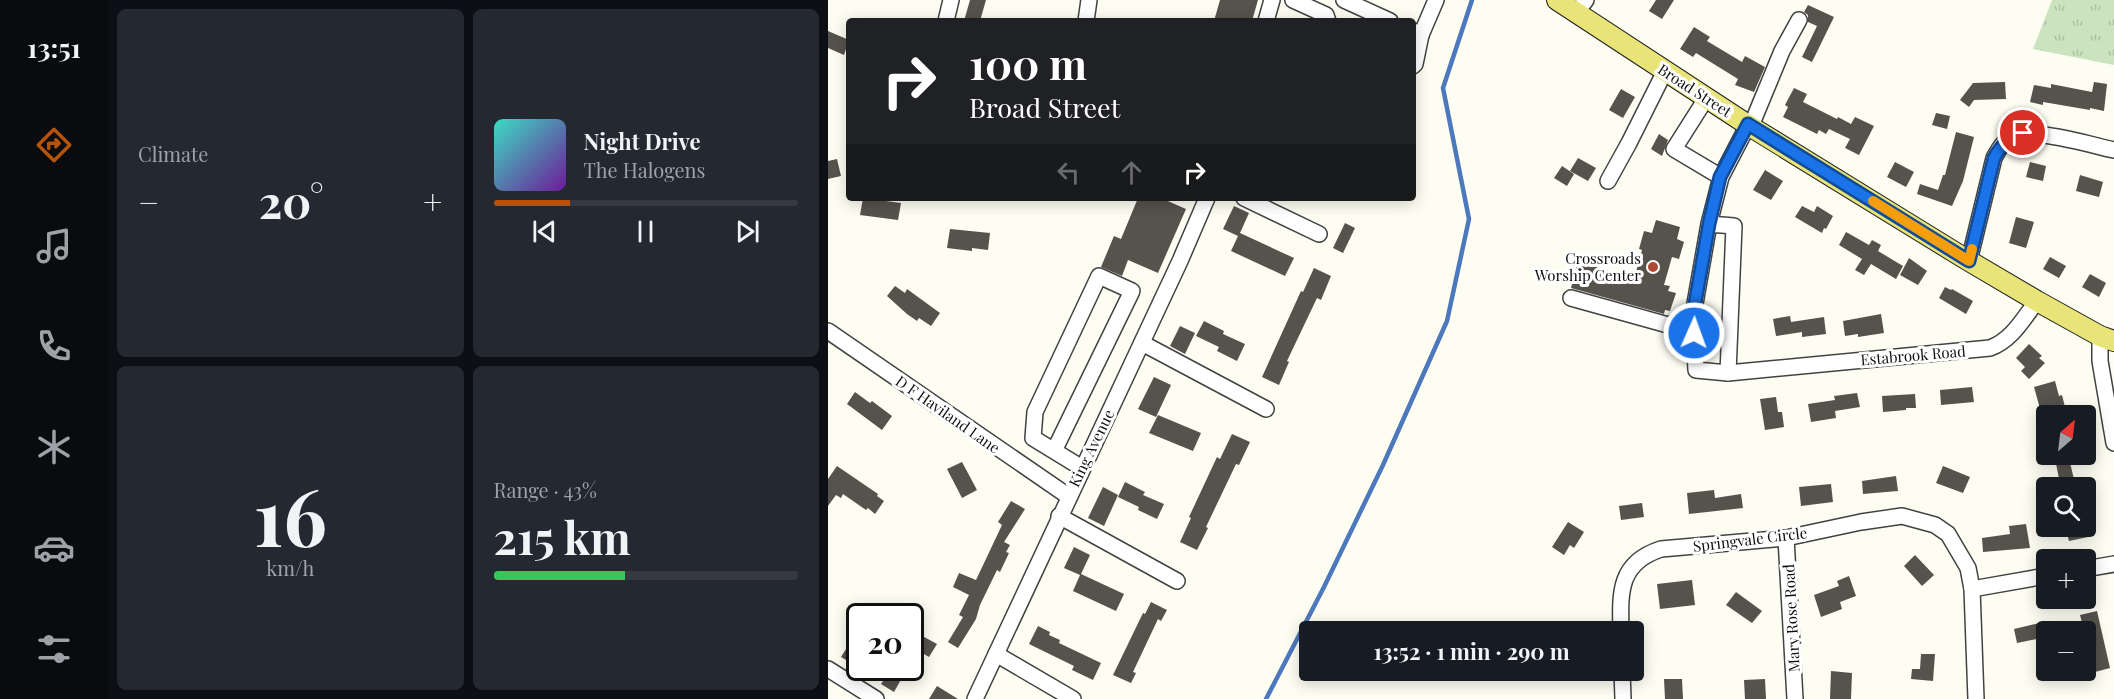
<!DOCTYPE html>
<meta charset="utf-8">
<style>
:root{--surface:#171b24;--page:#242831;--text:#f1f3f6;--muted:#9ea1a6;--line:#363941;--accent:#b45309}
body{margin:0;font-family:"Playfair Display",serif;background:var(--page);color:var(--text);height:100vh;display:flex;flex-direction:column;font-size:22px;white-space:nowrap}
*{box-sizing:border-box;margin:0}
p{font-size:20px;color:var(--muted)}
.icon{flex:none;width:33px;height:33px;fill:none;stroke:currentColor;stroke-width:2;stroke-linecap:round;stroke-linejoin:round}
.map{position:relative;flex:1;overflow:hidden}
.sheet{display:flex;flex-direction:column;gap:9px;padding:9px;background:#0d0f14;width:720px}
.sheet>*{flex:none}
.top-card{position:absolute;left:18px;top:18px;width:570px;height:183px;border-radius:6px;box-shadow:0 3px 15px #0003;background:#202124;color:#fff;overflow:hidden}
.needle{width:39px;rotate:28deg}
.fabs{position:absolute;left:1208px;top:405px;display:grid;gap:12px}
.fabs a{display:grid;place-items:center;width:60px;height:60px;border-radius:6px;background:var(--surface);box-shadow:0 3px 15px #0003;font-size:30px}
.speed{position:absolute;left:18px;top:603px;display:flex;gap:12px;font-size:30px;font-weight:700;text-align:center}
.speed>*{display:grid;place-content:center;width:78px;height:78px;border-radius:50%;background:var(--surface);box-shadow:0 3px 15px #0003;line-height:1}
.speed .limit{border:3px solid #111;border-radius:9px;background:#fff;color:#111}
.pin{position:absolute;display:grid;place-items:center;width:51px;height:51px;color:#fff;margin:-26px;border:3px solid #fff;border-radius:50%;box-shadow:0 2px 6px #0007}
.me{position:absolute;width:66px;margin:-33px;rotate:2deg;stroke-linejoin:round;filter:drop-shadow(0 0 4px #0008)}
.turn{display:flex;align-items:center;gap:21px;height:126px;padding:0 24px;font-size:27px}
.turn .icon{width:78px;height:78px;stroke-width:2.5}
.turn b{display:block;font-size:42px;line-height:51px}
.lanes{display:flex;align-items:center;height:57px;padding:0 24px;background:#0003;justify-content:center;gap:30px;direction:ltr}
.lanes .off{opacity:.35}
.big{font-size:45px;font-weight:700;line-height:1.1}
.sheet .widget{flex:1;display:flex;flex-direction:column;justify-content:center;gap:9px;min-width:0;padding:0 21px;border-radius:9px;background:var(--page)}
.sheet .dial{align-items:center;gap:0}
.dial b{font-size:78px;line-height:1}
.song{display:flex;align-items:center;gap:18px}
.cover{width:72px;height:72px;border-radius:9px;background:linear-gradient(135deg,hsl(170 70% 55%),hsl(280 70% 35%))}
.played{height:6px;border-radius:3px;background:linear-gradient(90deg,var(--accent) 25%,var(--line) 25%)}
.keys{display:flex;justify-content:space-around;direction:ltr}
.heat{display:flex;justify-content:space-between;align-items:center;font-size:33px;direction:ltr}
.charge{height:9px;border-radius:4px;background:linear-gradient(90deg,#34c759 43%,var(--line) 0)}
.sheet .tiles{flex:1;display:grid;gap:9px;grid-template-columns:repeat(2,1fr)}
.trip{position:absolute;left:471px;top:621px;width:345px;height:60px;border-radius:6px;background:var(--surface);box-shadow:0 3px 15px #0003;font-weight:700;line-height:60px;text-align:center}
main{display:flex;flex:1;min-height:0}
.menu{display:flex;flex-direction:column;width:108px;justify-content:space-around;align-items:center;background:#090b0e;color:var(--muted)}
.menu .icon{width:42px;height:42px}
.menu .selected{color:var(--accent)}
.menu b{font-size:27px;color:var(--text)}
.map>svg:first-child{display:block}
</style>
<main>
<nav class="menu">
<b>13:51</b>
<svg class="icon selected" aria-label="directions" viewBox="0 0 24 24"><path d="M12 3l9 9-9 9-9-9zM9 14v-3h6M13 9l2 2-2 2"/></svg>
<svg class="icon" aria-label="music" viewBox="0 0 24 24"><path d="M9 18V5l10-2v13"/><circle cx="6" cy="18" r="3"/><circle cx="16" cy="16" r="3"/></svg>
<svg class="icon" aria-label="phone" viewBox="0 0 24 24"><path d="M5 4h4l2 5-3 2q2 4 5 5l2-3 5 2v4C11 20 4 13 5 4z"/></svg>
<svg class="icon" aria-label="climate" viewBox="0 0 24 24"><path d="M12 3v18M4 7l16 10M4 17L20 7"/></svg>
<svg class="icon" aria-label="car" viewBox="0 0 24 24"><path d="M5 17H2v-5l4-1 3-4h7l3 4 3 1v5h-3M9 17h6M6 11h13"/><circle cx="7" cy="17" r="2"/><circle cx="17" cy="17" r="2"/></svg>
<svg class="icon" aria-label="filters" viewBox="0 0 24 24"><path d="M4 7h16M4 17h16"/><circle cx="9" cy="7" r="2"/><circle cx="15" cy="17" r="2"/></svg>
</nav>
<section class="sheet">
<div class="tiles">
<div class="widget"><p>Climate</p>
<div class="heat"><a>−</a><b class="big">20°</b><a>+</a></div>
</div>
<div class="widget">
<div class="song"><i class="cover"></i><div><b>Night Drive</b><p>The Halogens</p></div></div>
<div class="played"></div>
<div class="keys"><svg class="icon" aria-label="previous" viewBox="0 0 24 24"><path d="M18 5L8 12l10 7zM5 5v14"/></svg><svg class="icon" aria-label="pause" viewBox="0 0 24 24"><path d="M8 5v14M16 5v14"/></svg><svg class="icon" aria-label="next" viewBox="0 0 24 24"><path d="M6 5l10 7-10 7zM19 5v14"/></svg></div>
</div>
<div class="widget dial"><b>16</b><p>km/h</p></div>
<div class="widget"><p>Range · 43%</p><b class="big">215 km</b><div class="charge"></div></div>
</div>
</section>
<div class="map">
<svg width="1286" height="699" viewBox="0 0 1286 699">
<defs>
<pattern id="park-tufts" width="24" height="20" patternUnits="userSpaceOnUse" patternTransform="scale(1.5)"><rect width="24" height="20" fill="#cbe4bf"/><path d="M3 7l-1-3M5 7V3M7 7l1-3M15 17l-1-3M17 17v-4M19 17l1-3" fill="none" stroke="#adc2a3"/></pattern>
</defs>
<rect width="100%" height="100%" fill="#fdfdf2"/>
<!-- park -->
<path fill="url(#park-tufts)" d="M1224,0H1286V65L1205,49Z"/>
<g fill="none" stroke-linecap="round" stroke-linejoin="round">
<!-- stream -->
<path stroke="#4c78bd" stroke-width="4.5" d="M438,699L496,587L555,465L619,321L641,219L615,88L644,0"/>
</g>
<!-- building -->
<g fill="#56524c">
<path d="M142,0H158L152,21H136Z"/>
<path d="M392,0H430L424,21H386Z"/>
<path d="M828,0H846L834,19L821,11Z"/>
<path d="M980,5L1006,17L984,62L974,57L989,26L980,22V15L976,12Z"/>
<path d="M866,27L882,37L879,41L914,62L917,56L937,67L926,92L907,85L910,79L868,53L865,57L852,49Z"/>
<path d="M0,31L21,40L16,55L0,48Z"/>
<path d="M1177,82L1178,99L1146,100L1141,107L1132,100L1145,83Z"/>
<path d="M1266,82L1279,84L1276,111L1262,108V110L1215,102V105L1202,102L1206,85L1223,88V84L1264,92Z"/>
<path d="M966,88L979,94L975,102L1009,119L1010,117L1023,124L1027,117L1046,126L1031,155L1017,148L1022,139L1001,129L998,134L991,130L989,134L955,117L960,107L957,105Z"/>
<path d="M793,89L807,97L795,118L781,110Z"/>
<path d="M1108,113L1122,116L1119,129L1104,125Z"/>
<path d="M1128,132L1146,137L1135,181L1124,206L1089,194L1092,184L1110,190L1115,175H1117Z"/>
<path d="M831,134L840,140L834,156L823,149Z"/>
<path d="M750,158L768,168L760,181L742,171Z"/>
<path d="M9,159L13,176L0,179V161Z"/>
<path d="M1067,162L1086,172L1078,187L1059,177Z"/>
<path d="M1202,162L1218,166L1215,181L1198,177Z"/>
<path d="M734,166L746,174L739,186L726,178Z"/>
<path d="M937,170L955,181L943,200L925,190Z"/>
<path d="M1252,175L1275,182L1271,197L1248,191Z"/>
<path d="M35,198L73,203L70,220L32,215Z"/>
<path d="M310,198H333L358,209L330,273L300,260L294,276L273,267L286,236L293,239Z"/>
<path d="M406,206L421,213L412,233L466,258L457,276L403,251L410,236L395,229Z"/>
<path d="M974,206L986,212L989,206L1005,216L998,229L996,228L994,233L967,217Z"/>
<path d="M1188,217L1206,222L1198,248L1181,243Z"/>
<path d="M828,220L852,227L849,239L856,242L851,259L844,257L836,285L842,286L840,291L848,293L842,311L837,310L836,314L743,288L750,262L804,277L806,272H808L814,250L811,249L816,231L824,233Z"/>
<path d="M517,223L527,228L515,253L505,248Z"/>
<path d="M122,229L162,233L160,250L144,248V251L119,248Z"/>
<path d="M1018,232L1041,245L1044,240L1053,245L1050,251L1075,266L1068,279L1043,264L1036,275L1027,270L1034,259L1011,245Z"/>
<path d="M1222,257L1238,266L1231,278L1215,269Z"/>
<path d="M1081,258L1099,271L1090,285L1072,275Z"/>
<path d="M486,268L503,276L493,300L489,298L459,361L461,362L451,385L434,377L473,291L475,292Z"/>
<path d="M1262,274L1278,283L1271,297L1254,287Z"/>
<path d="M67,286L77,293L79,289L112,313L103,326L91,318L89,321L79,314L59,296Z"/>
<path d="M1117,287L1123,290L1124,289L1145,301L1138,314L1111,298Z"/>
<path d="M1053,314L1056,333L1030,337V334L1017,336L1015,321Z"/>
<path d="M962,316L963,322L996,317L998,334L974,337V332L948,336L945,319Z"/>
<path d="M376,321L396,331L395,334L417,344L409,361L389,351L391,347L368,336Z"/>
<path d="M352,326L367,333L357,354L342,346Z"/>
<path d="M1201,344L1214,356L1211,358L1217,363L1201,379L1193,371L1197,367L1188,358Z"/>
<path d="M326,377L343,385L328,417L310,409Z"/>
<path d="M1227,381L1231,396L1234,395L1237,407L1232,409L1234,416H1214L1206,387Z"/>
<path d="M1144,387L1146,402L1113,405L1112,390Z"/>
<path d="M27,392L42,403L44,401L64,416L54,430L19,404Z"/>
<path d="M1029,393L1032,407L1007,411L1008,418L983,422L980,404L1007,400L1006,396Z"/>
<path d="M1087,394L1088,408H1078V410L1055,412L1054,396Z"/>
<path d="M948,397L950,412H954L956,427L937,430L932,399Z"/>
<path d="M330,415L373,433L365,451L321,433Z"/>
<path d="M404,434L422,442L411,465L408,464L378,527L380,528L369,550L352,542L363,518L361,517L389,457L392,459Z"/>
<path d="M1226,454H1240L1248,488H1233Z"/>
<path d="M134,462L149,490L134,498L119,469Z"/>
<path d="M9,466L50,494L49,496L56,501L47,514L40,508L38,510L15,494L13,498L8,495L0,506V479Z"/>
<path d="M1115,466L1142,477L1135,493L1108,483Z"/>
<path d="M1068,476L1070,491L1035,494L1034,481Z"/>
<path d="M297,482L317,492L315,495L336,504L329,519L310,510L311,507L290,497Z"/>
<path d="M1003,484L1005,502L973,506L971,487Z"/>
<path d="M275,487L290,495L276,526L260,518Z"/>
<path d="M886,490L887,498L913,494L915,508L861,514L859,493Z"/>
<path d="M183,501L197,509L176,542L182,545L178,552L181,553L172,572L169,570L152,605L148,619L130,648L120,642L135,617L131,615L141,595L125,587L131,573L148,580L174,525L170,522Z"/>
<path d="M814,503L816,517L793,520L791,506Z"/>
<path d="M740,522L756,532L746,548L742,545L736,555L724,547Z"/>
<path d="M1198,524L1202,548L1155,552L1154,538L1182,534L1181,526Z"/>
<path d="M1237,526H1258L1260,537L1241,541Z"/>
<path d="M246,547L262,555L253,574L296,594L288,611L245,591L252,575L236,568Z"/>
<path d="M1087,555L1106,575L1094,586L1076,566Z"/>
<path d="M1021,576L1028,596L1012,602L1014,609L993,617L986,595L1011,586L1009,581Z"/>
<path d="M864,580L867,605L832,609L829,584Z"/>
<path d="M908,592L934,611L924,623L898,605Z"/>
<path d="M323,602L339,610L333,621L330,619L305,672L308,673L303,683L285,675L315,613L317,614Z"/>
<path d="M1269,611L1282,668L1267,672L1252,615Z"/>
<path d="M1216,622L1218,637L1189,643L1186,629Z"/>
<path d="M210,626L222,632L221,635L232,640L231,643L273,663L265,680L244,670L246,666L201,644Z"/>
<path d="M32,627V653L25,664L13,657Z"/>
<path d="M87,632L109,644L101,657L82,646V640Z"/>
<path d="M1093,654H1107L1105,681L1083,679L1084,669H1092Z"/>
<path d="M63,669L75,676L66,692L53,684Z"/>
<path d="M1003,671L1024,673L1023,699H1002Z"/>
<path d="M836,679H854L855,699H837Z"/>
<path d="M937,679L938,699H917L916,680Z"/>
<path d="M109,686L130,699H101Z"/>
</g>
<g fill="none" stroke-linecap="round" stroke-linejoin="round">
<defs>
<g id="minor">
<path d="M465,0L498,15L500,21"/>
<path d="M516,0L562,21"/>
<path d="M748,13L758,0"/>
<path d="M118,21L123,0"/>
<path d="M258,21L261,0"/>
<path d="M438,21L444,0"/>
<path d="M585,31L593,35L608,0"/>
<path d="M585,66L587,64L593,35"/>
<path d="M879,97L846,149L893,177"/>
<path d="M923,126L954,51L971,20"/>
<path d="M780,181L801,143L837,71"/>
<path d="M416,198L491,234"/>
<path d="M881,224L906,226L900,373L868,370L865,315L881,224L893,177L920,125"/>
<path d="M1141,261L1166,158C1170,151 1173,144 1180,139C1200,125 1262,145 1286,150"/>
<path d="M743,298L840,325L865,315"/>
<path d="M0,331L240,496"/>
<path d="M1272,336V361L1286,443"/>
<path d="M314,343L438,409"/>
<path d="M900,373L1162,348C1184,340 1195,319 1209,301"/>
<path d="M226,451L304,291L271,276L207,412L205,438L254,468"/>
<path d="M231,516L349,581"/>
<path d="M958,538L967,699"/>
<path d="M1257,569L1286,564"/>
<path d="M1144,589L1218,576"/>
<path d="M793,632C792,593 790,563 833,549L958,538L1033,522L1074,516L1107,525L1120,534L1140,568L1144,589L1148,699"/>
<path d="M168,654L245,699"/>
<path d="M0,669L48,699"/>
<path d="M794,670L795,699"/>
<path d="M147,699L352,261L379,198"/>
</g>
<path id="major" d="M729,0L920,125L1141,261L1209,301L1272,336L1286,341"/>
</defs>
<!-- minor casing -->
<use href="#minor" stroke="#424242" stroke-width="18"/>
<!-- major casing -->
<use href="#major" stroke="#202020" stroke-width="22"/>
<!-- minor -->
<use href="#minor" stroke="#fff" stroke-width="15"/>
<!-- major -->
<use href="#major" stroke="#e8e478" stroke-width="20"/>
</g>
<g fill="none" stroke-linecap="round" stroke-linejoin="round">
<defs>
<path id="route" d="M866,333L865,315L881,224L892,177L920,124L1141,261L1166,158C1174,144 1180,139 1195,133"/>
</defs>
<!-- route casing -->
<use href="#route" stroke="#114b97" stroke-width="15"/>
<!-- route -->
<use href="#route" stroke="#1a73e8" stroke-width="10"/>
<!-- slow -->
<path stroke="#f59e0b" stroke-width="10" d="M1045,201L1141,261L1144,249"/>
</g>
<!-- markers -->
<circle fill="#ae4b37" stroke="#fff" stroke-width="2" cx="825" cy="267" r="6"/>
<g text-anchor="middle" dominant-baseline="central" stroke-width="6" stroke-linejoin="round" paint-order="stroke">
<!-- street labels -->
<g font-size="15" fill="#0f0f0f" stroke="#fff">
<text transform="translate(867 90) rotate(33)">Broad Street</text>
<text transform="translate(1085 355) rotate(-5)">Estabrook Road</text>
<text transform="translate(120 414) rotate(35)">D F Haviland Lane</text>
<text transform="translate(263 448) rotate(-64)">King Avenue</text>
<text transform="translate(922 539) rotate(-7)">Springvale Circle</text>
<text transform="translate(963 618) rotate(-93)">Mary Rose Road</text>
</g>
<!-- poi labels -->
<g font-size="15" fill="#0f0f0f" stroke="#fff" text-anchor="end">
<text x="813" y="258">Crossroads<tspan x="813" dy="17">Worship Center</tspan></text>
</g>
</g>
</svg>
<div class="fabs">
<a><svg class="needle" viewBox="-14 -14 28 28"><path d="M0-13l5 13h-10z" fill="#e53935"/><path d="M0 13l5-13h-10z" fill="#9ea1a6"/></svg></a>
<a><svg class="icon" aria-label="search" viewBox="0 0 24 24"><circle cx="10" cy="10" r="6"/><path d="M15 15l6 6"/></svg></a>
<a>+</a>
<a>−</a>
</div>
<div class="speed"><div class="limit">20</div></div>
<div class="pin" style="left:1195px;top:133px;background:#d93025"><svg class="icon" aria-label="arrive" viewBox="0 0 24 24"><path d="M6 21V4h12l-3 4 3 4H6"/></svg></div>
<svg class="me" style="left:866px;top:333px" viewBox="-20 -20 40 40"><circle r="17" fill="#1a73e8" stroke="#fff" stroke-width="3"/><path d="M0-11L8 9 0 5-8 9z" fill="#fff"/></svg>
<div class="trip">13:52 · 1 min · 290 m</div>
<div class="top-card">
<div class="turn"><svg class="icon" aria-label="right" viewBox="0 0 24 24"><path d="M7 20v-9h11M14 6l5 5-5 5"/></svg><div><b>100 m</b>Broad Street</div></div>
<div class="lanes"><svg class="icon off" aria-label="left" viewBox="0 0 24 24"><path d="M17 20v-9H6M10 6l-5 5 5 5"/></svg><svg class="icon off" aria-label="ahead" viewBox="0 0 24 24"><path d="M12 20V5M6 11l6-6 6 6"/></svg><svg class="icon" aria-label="right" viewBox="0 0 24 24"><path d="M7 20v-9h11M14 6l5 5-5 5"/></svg></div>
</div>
</div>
</main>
